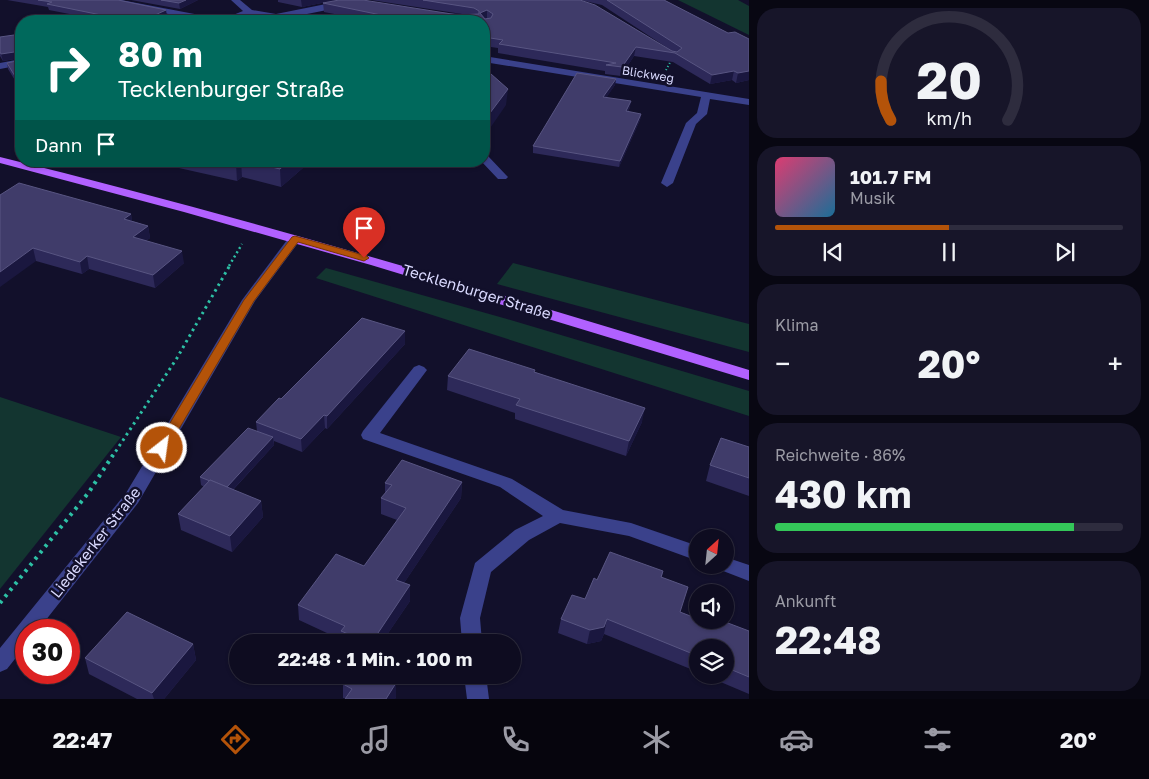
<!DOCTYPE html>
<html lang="de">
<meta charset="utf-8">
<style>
:root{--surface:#0e0c20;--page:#171529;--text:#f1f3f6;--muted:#9b9ba5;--line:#2e2c3e;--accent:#b45309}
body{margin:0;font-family:"Golos Text",sans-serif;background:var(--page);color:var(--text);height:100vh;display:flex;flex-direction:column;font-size:19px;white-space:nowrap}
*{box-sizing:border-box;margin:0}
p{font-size:16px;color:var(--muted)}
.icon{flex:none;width:28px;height:28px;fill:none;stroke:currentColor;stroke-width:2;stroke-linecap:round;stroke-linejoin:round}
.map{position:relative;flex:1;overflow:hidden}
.panel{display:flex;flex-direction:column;gap:8px;padding:8px;background:#080712;width:400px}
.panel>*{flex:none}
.guide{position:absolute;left:15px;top:15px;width:475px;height:152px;border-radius:20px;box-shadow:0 1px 4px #0004,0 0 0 1px var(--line);background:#00695c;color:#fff;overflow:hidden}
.needle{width:32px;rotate:27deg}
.controls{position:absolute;left:689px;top:529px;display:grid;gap:10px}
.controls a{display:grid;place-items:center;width:45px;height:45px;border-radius:50%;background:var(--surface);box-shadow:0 1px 4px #0004,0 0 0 1px var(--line);font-size:25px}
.speed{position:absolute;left:15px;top:619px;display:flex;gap:10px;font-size:25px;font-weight:700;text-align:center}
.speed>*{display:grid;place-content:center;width:65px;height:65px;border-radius:50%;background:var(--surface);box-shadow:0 1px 4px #0004,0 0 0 1px var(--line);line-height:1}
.speed .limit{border:8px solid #d22;background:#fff;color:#111}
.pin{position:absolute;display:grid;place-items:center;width:42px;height:42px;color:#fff;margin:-51px -21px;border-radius:50% 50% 50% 0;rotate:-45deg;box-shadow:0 0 5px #0007}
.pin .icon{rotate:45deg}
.me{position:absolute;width:55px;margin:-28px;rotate:30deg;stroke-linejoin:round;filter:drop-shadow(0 0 4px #0008)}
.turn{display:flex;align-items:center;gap:18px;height:105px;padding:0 20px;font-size:22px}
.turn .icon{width:65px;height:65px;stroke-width:2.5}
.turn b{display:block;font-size:35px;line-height:42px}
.then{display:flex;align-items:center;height:48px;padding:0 20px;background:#0003;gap:10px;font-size:19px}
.big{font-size:38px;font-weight:700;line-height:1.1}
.panel .card{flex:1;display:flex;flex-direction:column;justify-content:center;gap:8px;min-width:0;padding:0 18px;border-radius:20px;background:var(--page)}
.panel .dial{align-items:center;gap:0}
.dial svg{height:130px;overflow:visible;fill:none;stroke:var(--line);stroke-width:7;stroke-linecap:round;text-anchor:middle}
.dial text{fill:var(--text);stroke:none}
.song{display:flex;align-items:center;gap:15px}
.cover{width:60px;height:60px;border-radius:8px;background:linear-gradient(135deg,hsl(340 70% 55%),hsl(200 70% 35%))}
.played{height:5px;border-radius:2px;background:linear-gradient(90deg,var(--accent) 50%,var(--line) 50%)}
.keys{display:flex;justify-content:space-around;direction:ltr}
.heat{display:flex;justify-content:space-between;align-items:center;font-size:28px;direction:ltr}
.charge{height:8px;border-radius:4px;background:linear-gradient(90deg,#34c759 86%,var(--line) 0)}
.trip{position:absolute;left:229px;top:634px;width:292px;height:50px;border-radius:25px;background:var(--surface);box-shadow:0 1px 4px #0004,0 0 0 1px var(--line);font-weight:700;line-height:50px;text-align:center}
.dock{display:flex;height:80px;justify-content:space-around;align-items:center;background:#06050d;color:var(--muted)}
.dock .icon{width:35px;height:35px}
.dock .current{color:var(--accent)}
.dock b{font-size:22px;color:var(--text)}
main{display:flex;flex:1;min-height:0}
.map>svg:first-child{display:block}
</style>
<main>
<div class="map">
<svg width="749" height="699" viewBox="0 0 749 699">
<rect width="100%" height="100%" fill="#12102b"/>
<!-- green -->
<g fill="#133530">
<path d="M678,0H738L749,6V35Z"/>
<path d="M513,263L749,324V352L497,284Z"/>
<path d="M326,268L507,319L749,391V416L316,278Z"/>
<path d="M0,397L121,437L0,589Z"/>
</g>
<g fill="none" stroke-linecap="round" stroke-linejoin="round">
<!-- path-far3 -->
<path stroke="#2dc0a5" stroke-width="2" stroke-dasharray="1 2.5" stroke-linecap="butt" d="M666,70L672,59"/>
<!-- path-far2 -->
<path stroke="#2dc0a5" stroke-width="2.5" stroke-dasharray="2 3" stroke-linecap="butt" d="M229,266L242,244"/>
<!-- path-far1 -->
<path stroke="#2dc0a5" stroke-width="3" stroke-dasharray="2.5 4" stroke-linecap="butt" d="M112,457L177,358L230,265"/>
<!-- path -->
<path stroke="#2dc0a5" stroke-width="4" stroke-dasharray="3 5" stroke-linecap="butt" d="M0,603L89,492L113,455"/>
<!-- minor -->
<g fill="#3a418b" fill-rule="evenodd">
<path d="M105,0H121L205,16L228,17L243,11L231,0H240L252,10L276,14L346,0H359L332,9L282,19L283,21L251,16L242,17L234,21H203L109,2Z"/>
<path d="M484,56L749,99V105L710,99L707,114L696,124L673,183L667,187L661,183L686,123L697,113L701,97L484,62Z"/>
<path d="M21,59V65L0,69V63Z"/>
<path d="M484,155L488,156L506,175L508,177L506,179H498L481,161H484Z"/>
<path d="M295,235L301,239L255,301L138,503L38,630H26V645L7,669L0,672V648L126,493L242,300L290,236Z"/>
<path d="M419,365L424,367L427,370L380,433L512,479L563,510L631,523L698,546V561L629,536L560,523L529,540L491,572L480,618L482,642H462L460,618L475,563L515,530L543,516L500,487L363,439L361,435L363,431L414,367Z"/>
<path d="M725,557L749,565V581L718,569L716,565H725Z"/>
<path d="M464,675H486L489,699H467Z"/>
</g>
<!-- major -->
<path fill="#b161ff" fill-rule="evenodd" d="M0,157C252,219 501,294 749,370V380L371,265L184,212L0,163Z"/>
</g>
<!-- wall -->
<g fill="#2d2959">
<path d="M7,0H118L167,16L155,21H95L100,20L49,10L48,7Z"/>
<path d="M131,0H198L180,9Z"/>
<path d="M278,0H336L302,7L278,2Z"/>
<path d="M371,0H580L672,51L602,5L580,0H664L728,33L749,39V80L736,83L732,80L710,84L673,62L634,56L621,76L605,74V71L498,53V48L484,46V21H327L355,18L324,12L323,3L462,14Z"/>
<path d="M21,34V90L8,69L7,63L21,60V58L3,61L0,56V37Z"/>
<path d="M616,79L615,85L606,97L630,107L628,112L641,114L640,120L619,167L533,153V146Z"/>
<path d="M170,161H311L281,187L242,177L237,181L170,166Z"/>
<path d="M0,195L131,214L132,221L148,226L150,238L146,241L184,263L155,288L89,269L82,274L36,261Z"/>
<path d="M405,331V344L327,429L325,428L302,452L274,441V445L233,490L261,501L263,517L232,552L181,530L178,514L204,487L201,485L200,477L257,431L256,422L281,399Z"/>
<path d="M535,372L642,422L626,456L515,419V413L447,390L448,376Z"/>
<path d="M749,447V496L706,481L710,465Z"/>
<path d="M462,482L461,498L404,583L410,585V601L382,642H342V640L299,620L298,605L364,566L397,520L381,514V498L385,494V483Z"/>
<path d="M663,571L662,577L680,612L716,626L749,631V694L704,675H725V648H698V672L604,634L601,641L587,644L558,633L561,619L585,599L597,580Z"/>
<path d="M193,644L196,660L164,699H137L89,674L85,658Z"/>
<path d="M396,683V697L395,699L343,698V684Z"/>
</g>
<!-- shaded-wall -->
<g fill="#1a173f">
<path d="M186,0H198L180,9L179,3Z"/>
<path d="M301,0H336L302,7Z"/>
<path d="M166,10L167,16L155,21H142Z"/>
<path d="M487,10V18L479,21L480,13Z"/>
<path d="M636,47L634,56L621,76L622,67Z"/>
<path d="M21,51V58L3,61L1,54Z"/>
<path d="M734,71L732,80L710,84L712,75Z"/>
<path d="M749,71V80L736,83L738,73Z"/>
<path d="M616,79L615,85L603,103V97Z"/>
<path d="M508,89L506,105L484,137V121Z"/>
<path d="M631,101L630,107L625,117L626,111Z"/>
<path d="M641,114L640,120L619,167L620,161Z"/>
<path d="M238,161H241L242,177L237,181L236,163Z"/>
<path d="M289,161H311L281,187L280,169Z"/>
<path d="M131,214L133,226L124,219Z"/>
<path d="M148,226L150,238L135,249L133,237Z"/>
<path d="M33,248L36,261L0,287V272Z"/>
<path d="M182,251L184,263L155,288L153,275Z"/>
<path d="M87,256L89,269L82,274L80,262Z"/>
<path d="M405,331V344L327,429V416Z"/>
<path d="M645,408L642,422L626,456L629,441Z"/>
<path d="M324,415L325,428L302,452L301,439Z"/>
<path d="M273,437L274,445L227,496L226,488Z"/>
<path d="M462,482L461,498L396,595V580Z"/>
<path d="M261,501L263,517L232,552L230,536Z"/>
<path d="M410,585V601L382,642H372Z"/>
<path d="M607,619L604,634L601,641L587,644L590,630Z"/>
<path d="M193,644L196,660L164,699H154L152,693Z"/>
<path d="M396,683V697L395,699H386Z"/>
</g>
<!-- building -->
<g fill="#403c6a" stroke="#585582" fill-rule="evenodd">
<path d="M38,0H118L166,10L142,21H95L116,18L47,4L52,2Z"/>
<path d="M161,0H186L179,3Z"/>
<path d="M339,0H363L458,15L479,14V11L474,8L423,0H580L595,5L672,51L677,52L682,48L607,0H664L728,33L735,32L749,39V71L738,73L734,71L712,75L675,53L636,47L622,67L606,65L616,63L499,44L503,40L484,37V21H410L323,3ZM487,10L493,14L491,18L485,19L480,13Z"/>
<path d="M380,15L387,21H328Z"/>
<path d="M21,34V86L7,63L21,60V51L1,54L0,52V37Z"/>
<path d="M577,73L616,79L603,97L631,101L626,111L641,114L620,161L533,146Z"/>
<path d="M491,74L508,89L484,121V75Z"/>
<path d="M226,161H238L236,163Z"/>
<path d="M247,161H289L280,169Z"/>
<path d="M19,183L131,214L124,219L148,226L133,237L182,251L153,275L87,256L80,262L33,248L0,272V195Z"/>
<path d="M362,318L405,331L327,416L324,415L301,439L256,422L279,398L281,399Z"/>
<path d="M469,349L535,370L534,372L645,408L629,441L516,405L520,399L448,376Z"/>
<path d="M248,428L273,437L227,487L210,480V481L200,477Z"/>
<path d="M721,438L749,447V478L710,465Z"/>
<path d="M402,460L462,482L396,580L410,585L372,642H367L341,631L345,626L298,605L336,554L364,566L406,508L381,498L392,485L385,483Z"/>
<path d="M210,480L261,501L230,536L178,514Z"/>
<path d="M610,552L663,571L661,577L688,587L680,612L698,619V620H701L716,626L719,620H720L749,631V677L725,667V648H698V656L607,619L604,627L590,630L561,619L572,595L585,599L594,578L597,580Z"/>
<path d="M127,612L193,644L152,693L85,658Z"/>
<path d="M349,675H380L396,683L386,699H345L352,689L343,684Z"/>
</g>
<!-- route -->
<path fill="#b45309" stroke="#753606" d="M295,236L367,256L369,258L364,261L298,242L254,301L166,451H157L155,448L244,300L292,237Z"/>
<g text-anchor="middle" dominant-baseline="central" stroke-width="5" stroke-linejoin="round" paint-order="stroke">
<!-- far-street labels -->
<g font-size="12" fill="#dadaff" stroke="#12102b">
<text transform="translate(648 74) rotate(9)">Blickweg</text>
</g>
<!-- street labels -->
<g font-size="15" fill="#dadaff" stroke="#12102b">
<text transform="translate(477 291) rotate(17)">Tecklenburger Straße</text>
<text transform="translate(95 542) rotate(-52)">Liedekerker Straße</text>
</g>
</g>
</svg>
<div class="controls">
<a><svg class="needle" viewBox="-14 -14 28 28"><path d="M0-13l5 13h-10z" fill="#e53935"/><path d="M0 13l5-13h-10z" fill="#9b9ba5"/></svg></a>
<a><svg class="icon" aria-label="sound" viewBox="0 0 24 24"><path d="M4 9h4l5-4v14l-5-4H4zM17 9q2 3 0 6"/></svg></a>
<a><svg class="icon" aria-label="layers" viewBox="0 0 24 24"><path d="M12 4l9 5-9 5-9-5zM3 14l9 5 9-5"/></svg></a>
</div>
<div class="speed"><div class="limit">30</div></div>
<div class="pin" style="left:364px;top:258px;background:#d93025"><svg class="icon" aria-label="arrive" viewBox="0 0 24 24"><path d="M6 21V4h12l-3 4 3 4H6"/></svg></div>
<svg class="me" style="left:162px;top:448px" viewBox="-20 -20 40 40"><circle r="17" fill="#b45309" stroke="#fff" stroke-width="3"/><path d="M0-11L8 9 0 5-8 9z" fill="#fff"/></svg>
<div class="trip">22:48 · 1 Min. · 100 m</div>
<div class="guide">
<div class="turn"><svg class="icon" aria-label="right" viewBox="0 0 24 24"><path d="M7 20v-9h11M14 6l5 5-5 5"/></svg><div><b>80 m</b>Tecklenburger Straße</div></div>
<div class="then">Dann<svg class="icon" aria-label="arrive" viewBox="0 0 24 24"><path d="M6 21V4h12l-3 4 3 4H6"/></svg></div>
</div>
</div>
<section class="panel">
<div class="card dial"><svg viewBox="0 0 100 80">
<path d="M14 69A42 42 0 1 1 86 69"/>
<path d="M14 69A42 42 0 0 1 8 45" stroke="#b45309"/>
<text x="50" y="56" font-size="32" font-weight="700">20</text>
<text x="50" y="72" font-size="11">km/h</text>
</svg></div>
<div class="card">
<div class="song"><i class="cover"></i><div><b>101.7 FM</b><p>Musik</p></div></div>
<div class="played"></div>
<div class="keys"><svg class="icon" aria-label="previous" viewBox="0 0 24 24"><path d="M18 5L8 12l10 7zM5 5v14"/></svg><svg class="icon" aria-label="pause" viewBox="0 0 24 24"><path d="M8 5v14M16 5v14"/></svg><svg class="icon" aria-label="next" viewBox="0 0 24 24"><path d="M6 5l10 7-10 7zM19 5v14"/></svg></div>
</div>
<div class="card"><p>Klima</p>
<div class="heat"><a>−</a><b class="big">20°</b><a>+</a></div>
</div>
<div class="card"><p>Reichweite · 86%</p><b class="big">430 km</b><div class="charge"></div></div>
<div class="card"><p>Ankunft</p><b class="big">22:48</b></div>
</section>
</main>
<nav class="dock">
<b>22:47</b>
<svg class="icon current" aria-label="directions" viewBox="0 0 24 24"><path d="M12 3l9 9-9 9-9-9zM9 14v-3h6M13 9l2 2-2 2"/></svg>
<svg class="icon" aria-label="music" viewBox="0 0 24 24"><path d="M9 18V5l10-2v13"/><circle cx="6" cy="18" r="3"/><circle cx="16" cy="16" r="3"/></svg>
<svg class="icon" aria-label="phone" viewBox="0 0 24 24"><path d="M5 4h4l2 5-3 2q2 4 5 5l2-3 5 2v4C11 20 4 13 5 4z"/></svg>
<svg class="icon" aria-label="climate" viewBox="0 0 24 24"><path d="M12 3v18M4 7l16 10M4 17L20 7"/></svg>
<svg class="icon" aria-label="car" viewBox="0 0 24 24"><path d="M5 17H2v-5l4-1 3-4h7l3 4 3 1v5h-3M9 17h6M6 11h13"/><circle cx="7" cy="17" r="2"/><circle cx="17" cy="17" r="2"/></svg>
<svg class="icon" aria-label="filters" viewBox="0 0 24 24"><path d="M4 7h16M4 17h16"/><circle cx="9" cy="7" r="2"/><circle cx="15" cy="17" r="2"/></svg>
<b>20°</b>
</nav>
